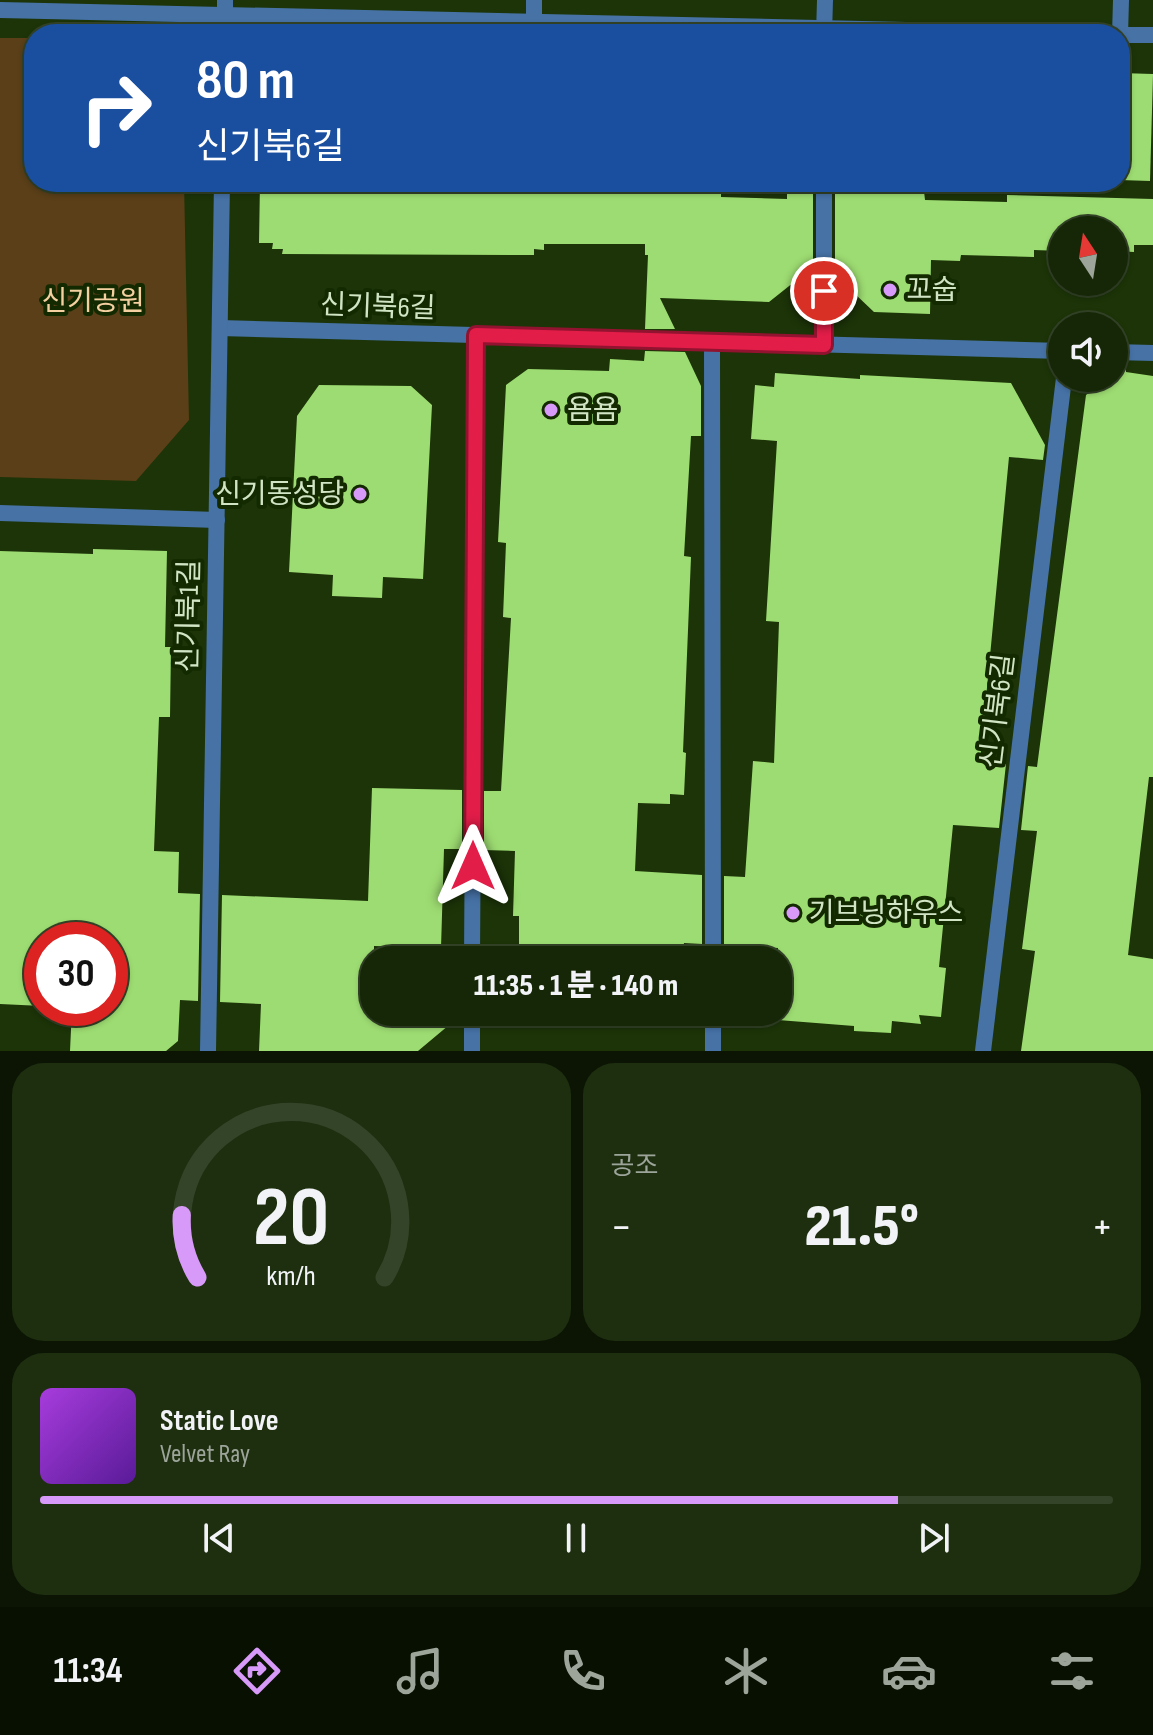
<!DOCTYPE html>
<html lang="ko">
<meta charset="utf-8">
<style>
:root{--surface:#152706;--page:#1e2f10;--text:#f1f3f6;--muted:#9da59b;--line:#344428;--accent:#d89af8}
body{margin:0;font-family:"Sofia Sans Condensed","Noto Sans KR",sans-serif;background:var(--page);color:var(--text);height:100vh;display:flex;flex-direction:column;font-size:30px;white-space:nowrap}
*{box-sizing:border-box;margin:0}
p{font-size:26px;color:var(--muted)}
.icon{flex:none;width:44px;height:44px;fill:none;stroke:currentColor;stroke-width:2;stroke-linecap:round;stroke-linejoin:round}
.map{position:relative;height:1051px;overflow:hidden}
.panel{display:flex;flex-direction:column;gap:12px;padding:12px;background:#0c1503;flex:1}
.panel>*{flex:none}
.hud{position:absolute;left:24px;top:24px;width:1106px;height:168px;border-radius:32px;box-shadow:0 2px 6px #0004,0 0 0 2px var(--line);background:#1a4fa0;color:#fff;overflow:hidden}
.needle{width:52px;rotate:348deg}
.buttons{position:absolute;left:1048px;top:216px;display:grid;gap:16px}
.buttons a{display:grid;place-items:center;width:80px;height:80px;border-radius:50%;background:var(--surface);box-shadow:0 2px 6px #0004,0 0 0 2px var(--line);font-size:40px}
.speed{position:absolute;left:24px;top:922px;display:flex;gap:16px;font-size:40px;font-weight:700;text-align:center}
.speed>*{display:grid;place-content:center;width:104px;height:104px;border-radius:50%;background:var(--surface);box-shadow:0 2px 6px #0004,0 0 0 2px var(--line);line-height:1}
.speed .limit{border:12px solid #d22;background:#fff;color:#111}
.pin{position:absolute;display:grid;place-items:center;width:68px;height:68px;color:#fff;margin:-34px;border:4px solid #fff;border-radius:50%;box-shadow:0 2px 8px #0007}
.me{position:absolute;width:88px;margin:-44px;rotate:0deg;stroke-linejoin:round;filter:drop-shadow(0 0 6px #0008)}
.turn{display:flex;align-items:center;gap:28px;height:168px;padding:0 40px;font-size:36px}
.turn .icon{width:104px;height:104px;stroke-width:2.5}
.turn b{display:block;font-size:56px;line-height:68px}
.big{font-size:60px;font-weight:800;line-height:1.1}
.panel .card{flex:1;display:flex;flex-direction:column;justify-content:center;gap:12px;min-width:0;padding:0 28px;border-radius:32px;background:var(--page)}
.panel .dial{align-items:center;gap:0}
.dial svg{height:208px;overflow:visible;fill:none;stroke:var(--line);stroke-width:7;stroke-linecap:round;text-anchor:middle}
.dial text{fill:var(--text);stroke:none}
.song{display:flex;align-items:center;gap:24px}
.cover{width:96px;height:96px;border-radius:12px;background:linear-gradient(135deg,hsl(280 70% 55%),hsl(270 70% 35%))}
.played{height:8px;border-radius:4px;background:linear-gradient(90deg,var(--accent) 80%,var(--line) 80%)}
.keys{display:flex;justify-content:space-around;direction:ltr}
.heat{display:flex;justify-content:space-between;align-items:center;font-size:44px;direction:ltr}
.panel .tiles{flex:1;display:grid;gap:12px;grid-template-columns:1fr 1fr}
.card:last-child{grid-column:span 2}
.trip{position:absolute;left:360px;top:946px;width:432px;height:80px;border-radius:32px;background:var(--surface);box-shadow:0 2px 6px #0004,0 0 0 2px var(--line);font-weight:800;line-height:80px;text-align:center}
.tab-bar{display:flex;height:128px;justify-content:space-around;align-items:center;background:#081002;color:var(--muted)}
.tab-bar .icon{width:56px;height:56px}
.tab-bar .on{color:var(--accent)}
.tab-bar b{font-size:36px;color:var(--text)}
.map>svg:first-child{display:block}
</style>
<div class="map">
<svg width="1153" height="1051" viewBox="0 0 1153 1051">
<rect width="100%" height="100%" fill="#1c3408"/>
<!-- green -->
<path fill="#5a3f18" d="M0,38H34V182H184L189,420L136,481L0,477Z"/>
<!-- building -->
<g fill="#9ddc72">
<path d="M1120,73L1153,74L1150,181L1120,180Z"/>
<path d="M260,182L489,185V182L557,183V187L721,188V197L787,199V182H813V267L769,302L660,298L675,329H645L648,255H645V244H544V250L534,249V255L282,254L283,249H272L273,243H259Z"/>
<path d="M835,182H923L925,200L1007,202V195L1153,199V245H1134V252L1114,251V230H1062V251L1034,250V257L961,255L960,261L931,260L930,314L874,312L835,275Z"/>
<path d="M645,351L685,352L701,386V436H691L684,556L691,557L683,752L686,753L684,795L670,794V804L638,803L635,871L702,875V944L684,943L683,950L519,947V916H513L515,851L484,850V791H501L511,618L503,617L506,543L498,542L506,385L528,369L609,371L610,359L644,361Z"/>
<path d="M1126,366V372L1153,376V777H1149L1128,955L1153,959V1051H1021L1035,951L1022,949L1037,831L1021,830L1028,766L1037,767L1086,395L1109,378H1114V375Z"/>
<path d="M775,373L860,379V375L1011,383L1045,445L1043,460L1009,457L980,761L1006,764L999,828L953,825L939,967L946,968L941,1017L919,1015L921,1024L892,1021L891,1033L854,1031V1026L778,1020V948L724,945V876L745,877L753,761L774,763L779,622L766,621L777,441L751,439L755,385L774,387Z"/>
<path d="M319,385L411,386L432,405L423,579L383,577L382,598L332,596L333,575L289,572L297,416Z"/>
<path d="M93,549L167,551L165,647H171L170,717H159L154,851L179,852L178,893L200,894L198,1001L180,1000L178,1041L166,1051H70L72,1008H110V940H42V1006L0,1004V551L93,554Z"/>
<path d="M372,788L462,790V849H444L441,948L374,946V1012H461V1015L418,1051H259L261,1004L220,1002L222,895L368,901Z"/>
</g>
<g fill="none" stroke-linecap="round" stroke-linejoin="round">
<!-- minor -->
<g stroke="#4672a6" stroke-width="16">
<path d="M0,10L1087,34"/>
<path d="M534,22V0"/>
<path d="M225,34V0"/>
<path d="M824,34L825,0"/>
<path d="M1120,35L1121,0"/>
<path d="M1120,35H1153"/>
<path d="M220,328L1062,351"/>
<path d="M712,342L713,960"/>
<path d="M824,345V182"/>
<path d="M1114,352L1153,353"/>
<path d="M0,513L217,520"/>
<path d="M472,960L476,335"/>
<path d="M713,1012V1051"/>
<path d="M208,1051L222,182"/>
<path d="M472,1051V1012"/>
<path d="M983,1051L1064,378"/>
</g>
</g>
<g fill="none" stroke-linecap="round" stroke-linejoin="round">
<defs>
<path id="route" d="M473,866L476,335L824,345V291"/>
</defs>
<!-- route casing -->
<use href="#route" stroke="#92132f" stroke-width="20"/>
<!-- route -->
<use href="#route" stroke="#e11d48" stroke-width="14"/>
</g>
<!-- markers -->
<g fill="#d89af8" stroke="#132a00" stroke-width="3">
<circle cx="890" cy="290" r="8"/>
<circle cx="551" cy="410" r="8"/>
<circle cx="360" cy="494" r="8"/>
<circle cx="793" cy="913" r="8"/>
</g>
<g text-anchor="middle" dominant-baseline="central" stroke-width="8" stroke-linejoin="round" paint-order="stroke">
<!-- poi labels -->
<g font-size="28" fill="#d1e5c5" stroke="#132a00" text-anchor="start">
<text x="906" y="290">꼬숩</text>
<text x="567" y="410">욤욤</text>
<text x="344" y="494" text-anchor="end">신기동성당</text>
<text x="809" y="913">기브닝하우스</text>
</g>
<!-- park labels -->
<g font-size="28" fill="#f4d0a1" stroke="#132a00">
<text x="93" y="301">신기공원</text>
</g>
<!-- street labels -->
<g font-size="28" fill="#d1e5c5" stroke="#132a00">
<text transform="translate(378 307) rotate(2)">신기북6길</text>
<text transform="translate(189 616) rotate(-89)">신기북1길</text>
<text transform="translate(998 711) rotate(-83)">신기북6길</text>
</g>
</g>
</svg>
<div class="buttons">
<a><svg class="needle" viewBox="-14 -14 28 28"><path d="M0-13l5 13h-10z" fill="#e53935"/><path d="M0 13l5-13h-10z" fill="#9da59b"/></svg></a>
<a><svg class="icon" aria-label="sound" viewBox="0 0 24 24"><path d="M4 9h4l5-4v14l-5-4H4zM17 9q2 3 0 6"/></svg></a>
</div>
<div class="speed"><div class="limit">30</div></div>
<div class="pin" style="left:824px;top:291px;background:#d93025"><svg class="icon" aria-label="arrive" viewBox="0 0 24 24"><path d="M6 21V4h12l-3 4 3 4H6"/></svg></div>
<svg class="me" style="left:473px;top:866px" viewBox="-20 -20 40 40"><path d="M0-17L14 15 0 8-14 15z" fill="#e11d48" stroke="#fff" stroke-width="4"/></svg>
<div class="trip">11:35 · 1 분 · 140 m</div>
<div class="hud">
<div class="turn"><svg class="icon" aria-label="right" viewBox="0 0 24 24"><path d="M7 20v-9h11M14 6l5 5-5 5"/></svg><div><b>80 m</b>신기북6길</div></div>
</div>
</div>
<section class="panel">
<div class="tiles">
<div class="card dial"><svg viewBox="0 0 100 80">
<path d="M14 69A42 42 0 1 1 86 69"/>
<path d="M14 69A42 42 0 0 1 8 45" stroke="#d89af8"/>
<text x="50" y="56" font-size="32" font-weight="700">20</text>
<text x="50" y="72" font-size="11">km/h</text>
</svg></div>
<div class="card"><p>공조</p>
<div class="heat"><a>−</a><b class="big">21.5°</b><a>+</a></div>
</div>
<div class="card">
<div class="song"><i class="cover"></i><div><b>Static Love</b><p>Velvet Ray</p></div></div>
<div class="played"></div>
<div class="keys"><svg class="icon" aria-label="previous" viewBox="0 0 24 24"><path d="M18 5L8 12l10 7zM5 5v14"/></svg><svg class="icon" aria-label="pause" viewBox="0 0 24 24"><path d="M8 5v14M16 5v14"/></svg><svg class="icon" aria-label="next" viewBox="0 0 24 24"><path d="M6 5l10 7-10 7zM19 5v14"/></svg></div>
</div>
</div>
</section>
<nav class="tab-bar">
<b>11:34</b>
<svg class="icon on" aria-label="directions" viewBox="0 0 24 24"><path d="M12 3l9 9-9 9-9-9zM9 14v-3h6M13 9l2 2-2 2"/></svg>
<svg class="icon" aria-label="music" viewBox="0 0 24 24"><path d="M9 18V5l10-2v13"/><circle cx="6" cy="18" r="3"/><circle cx="16" cy="16" r="3"/></svg>
<svg class="icon" aria-label="phone" viewBox="0 0 24 24"><path d="M5 4h4l2 5-3 2q2 4 5 5l2-3 5 2v4C11 20 4 13 5 4z"/></svg>
<svg class="icon" aria-label="climate" viewBox="0 0 24 24"><path d="M12 3v18M4 7l16 10M4 17L20 7"/></svg>
<svg class="icon" aria-label="car" viewBox="0 0 24 24"><path d="M5 17H2v-5l4-1 3-4h7l3 4 3 1v5h-3M9 17h6M6 11h13"/><circle cx="7" cy="17" r="2"/><circle cx="17" cy="17" r="2"/></svg>
<svg class="icon" aria-label="filters" viewBox="0 0 24 24"><path d="M4 7h16M4 17h16"/><circle cx="9" cy="7" r="2"/><circle cx="15" cy="17" r="2"/></svg>
</nav>
